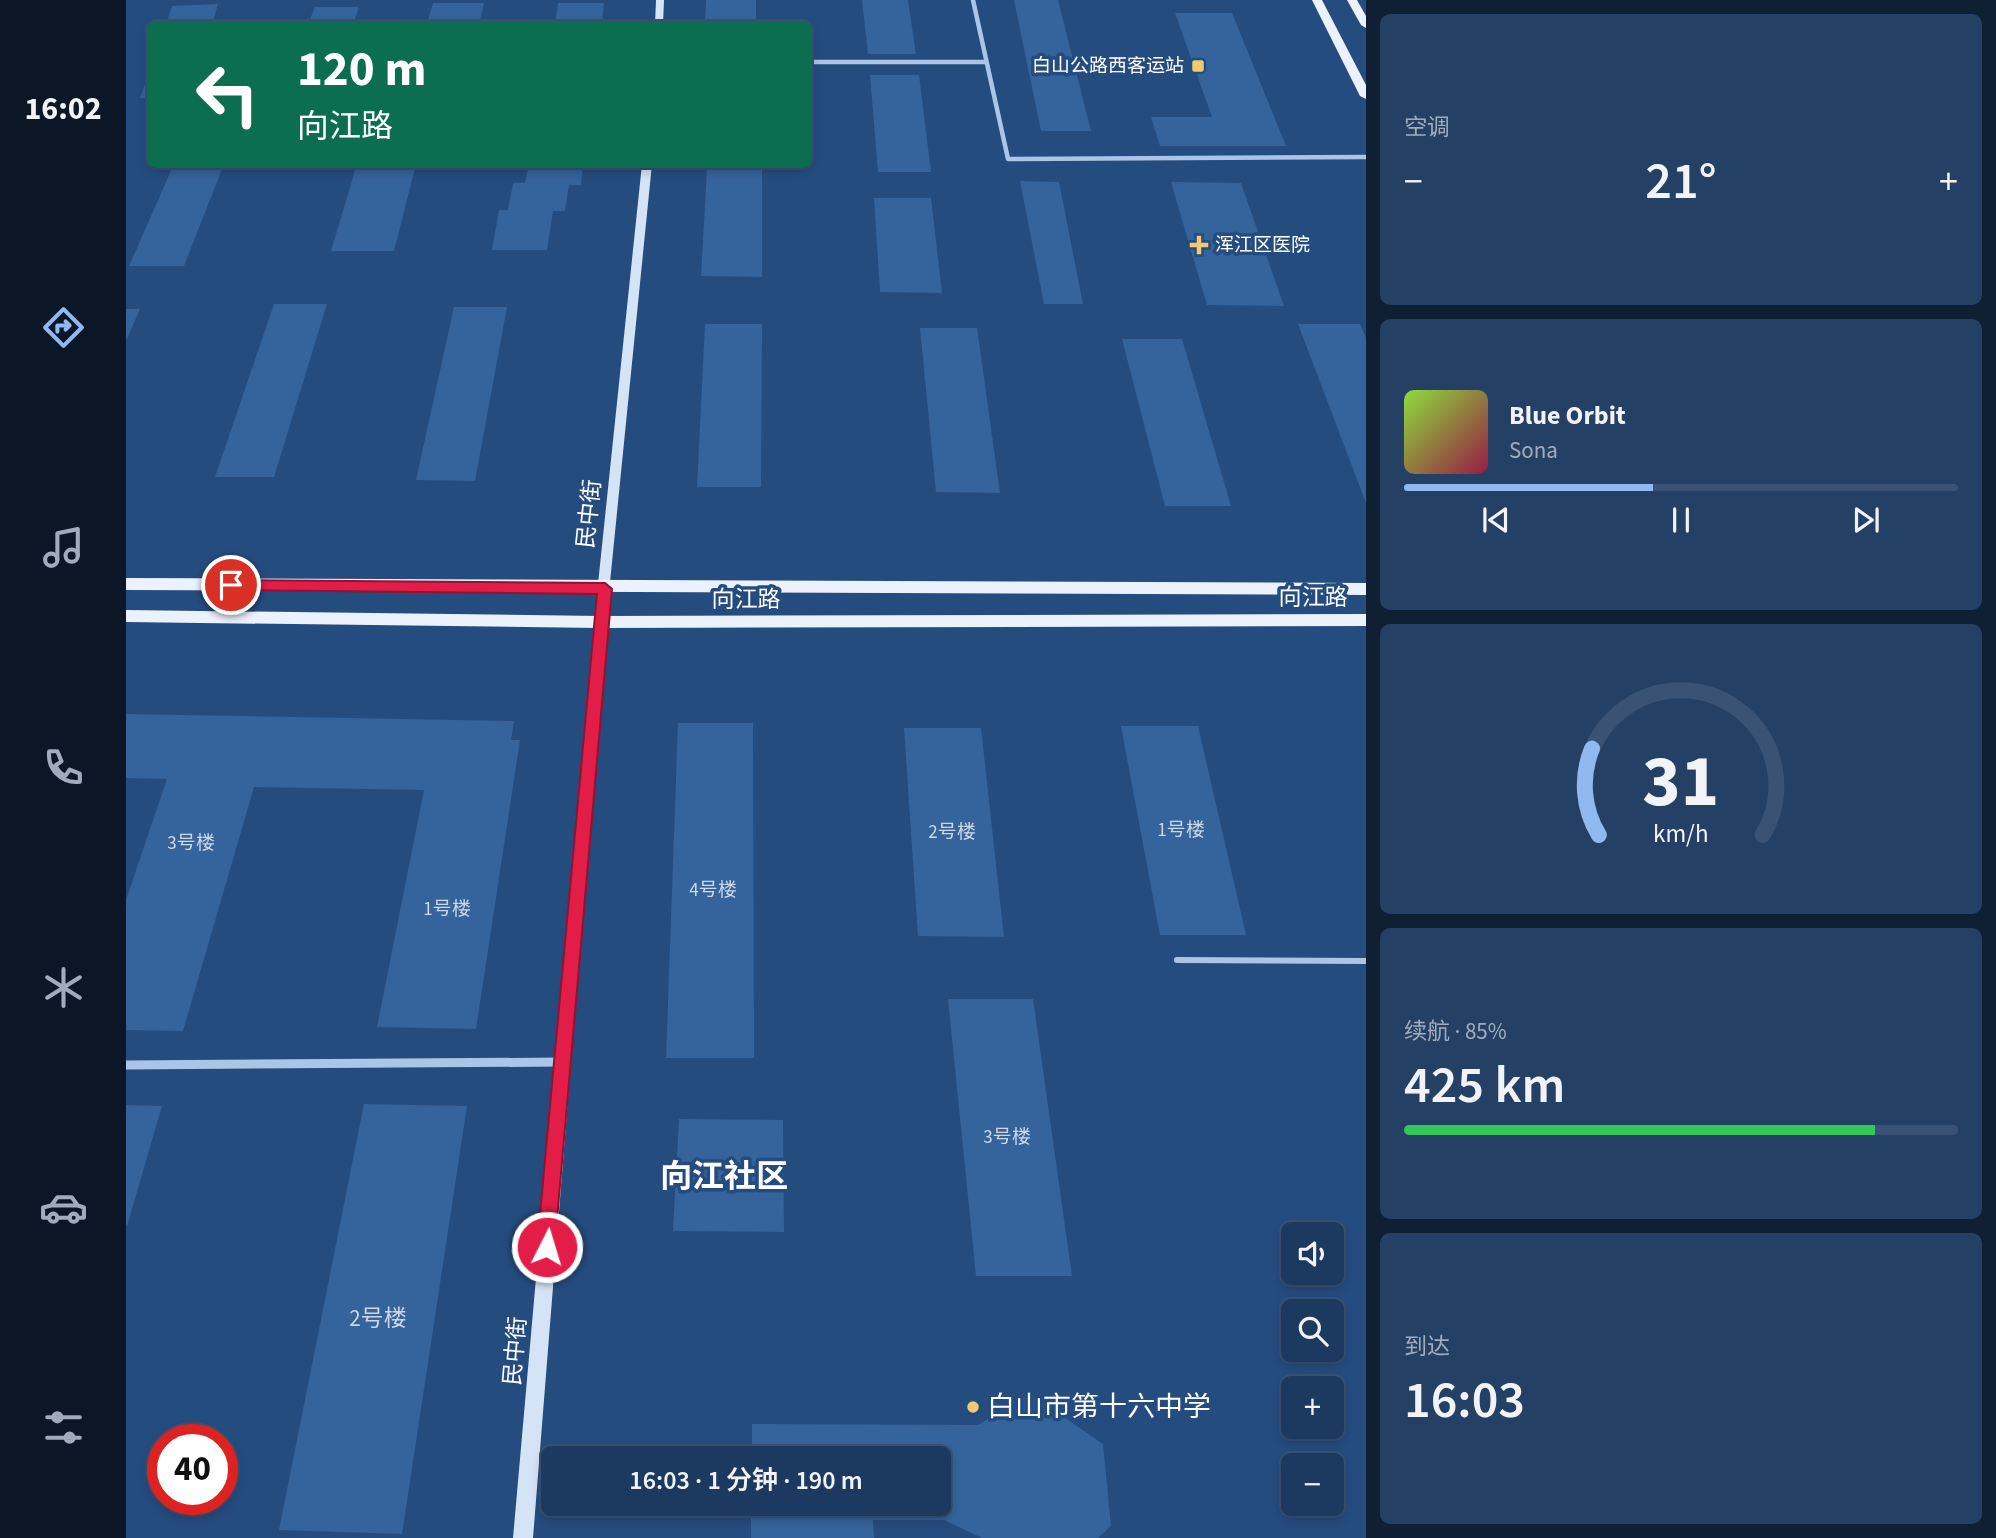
<!DOCTYPE html>
<html lang="zh">
<meta charset="utf-8">
<style>
:root{--surface:#1c395f;--page:#254065;--text:#f1f3f6;--muted:#a0acbd;--line:#3a5374;--accent:#90b9f0}
body{margin:0;font-family:"Source Sans 3","Noto Sans SC",sans-serif;background:var(--page);color:var(--text);height:100vh;display:flex;flex-direction:column;font-size:26px;white-space:nowrap}
*{box-sizing:border-box;margin:0}
p{font-size:23px;color:var(--muted)}
.icon{flex:none;width:38px;height:38px;fill:none;stroke:currentColor;stroke-width:2;stroke-linecap:round;stroke-linejoin:round}
.map{position:relative;flex:1;overflow:hidden}
.details{display:flex;flex-direction:column;gap:14px;padding:14px;background:#0f1f34;width:630px}
.details>*{flex:none}
.guide{position:absolute;left:21px;top:21px;width:665px;height:147px;border-radius:10px;box-shadow:0 4px 10px #0003,0 0 0 2px var(--line);background:#0b6e4f;color:#fff;overflow:hidden}
.fabs{position:absolute;left:1155px;top:1222px;display:grid;gap:14px}
.fabs a{display:grid;place-items:center;width:63px;height:63px;border-radius:10px;background:var(--surface);box-shadow:0 4px 10px #0003,0 0 0 2px var(--line);font-size:35px}
.speed{position:absolute;left:21px;top:1424px;display:flex;gap:14px;font-size:35px;font-weight:700;text-align:center}
.speed>*{display:grid;place-content:center;width:91px;height:91px;border-radius:50%;background:var(--surface);box-shadow:0 4px 10px #0003,0 0 0 2px var(--line);line-height:1}
.speed .limit{border:10px solid #d22;background:#fff;color:#111}
.pin{position:absolute;display:grid;place-items:center;width:60px;height:60px;color:#fff;margin:-30px;border:4px solid #fff;border-radius:50%;box-shadow:0 2px 7px #0007}
.me{position:absolute;width:77px;margin:-38px;rotate:5deg;stroke-linejoin:round;filter:drop-shadow(0 0 5px #0008)}
.turn{display:flex;align-items:center;gap:24px;height:147px;padding:0 35px;font-size:32px}
.turn .icon{width:91px;height:91px;stroke-width:2.5}
.turn b{display:block;font-size:49px;line-height:60px}
.big{font-size:52px;font-weight:600;line-height:1.1}
.details .tile{flex:1;display:flex;flex-direction:column;justify-content:center;gap:10px;min-width:0;padding:0 24px;border-radius:10px;background:var(--page)}
.details .dial{align-items:center;gap:0}
.dial svg{height:182px;overflow:visible;fill:none;stroke:var(--line);stroke-width:7;stroke-linecap:round;text-anchor:middle}
.dial text{fill:var(--text);stroke:none}
.song{display:flex;align-items:center;gap:21px}
.cover{width:84px;height:84px;border-radius:10px;background:linear-gradient(135deg,hsl(90 70% 55%),hsl(340 70% 35%))}
.played{height:7px;border-radius:4px;background:linear-gradient(90deg,var(--accent) 45%,var(--line) 45%)}
.keys{display:flex;justify-content:space-around;direction:ltr}
.heat{display:flex;justify-content:space-between;align-items:center;font-size:38px;direction:ltr}
.charge{height:10px;border-radius:5px;background:linear-gradient(90deg,#34c759 85%,var(--line) 0)}
.trip{position:absolute;left:415px;top:1446px;width:410px;height:70px;border-radius:10px;background:var(--surface);box-shadow:0 4px 10px #0003,0 0 0 2px var(--line);font-weight:600;line-height:70px;text-align:center}
main{display:flex;flex:1;min-height:0}
.tabs{display:flex;flex-direction:column;width:126px;justify-content:space-around;align-items:center;background:#0b1726;color:var(--muted)}
.tabs .icon{width:49px;height:49px}
.tabs .on{color:var(--accent)}
.tabs b{font-size:32px;color:var(--text)}
.map>svg:first-child{display:block}
</style>
<main>
<nav class="tabs">
<b>16:02</b>
<svg class="icon on" aria-label="directions" viewBox="0 0 24 24"><path d="M12 3l9 9-9 9-9-9zM9 14v-3h6M13 9l2 2-2 2"/></svg>
<svg class="icon" aria-label="music" viewBox="0 0 24 24"><path d="M9 18V5l10-2v13"/><circle cx="6" cy="18" r="3"/><circle cx="16" cy="16" r="3"/></svg>
<svg class="icon" aria-label="phone" viewBox="0 0 24 24"><path d="M5 4h4l2 5-3 2q2 4 5 5l2-3 5 2v4C11 20 4 13 5 4z"/></svg>
<svg class="icon" aria-label="climate" viewBox="0 0 24 24"><path d="M12 3v18M4 7l16 10M4 17L20 7"/></svg>
<svg class="icon" aria-label="car" viewBox="0 0 24 24"><path d="M5 17H2v-5l4-1 3-4h7l3 4 3 1v5h-3M9 17h6M6 11h13"/><circle cx="7" cy="17" r="2"/><circle cx="17" cy="17" r="2"/></svg>
<svg class="icon" aria-label="filters" viewBox="0 0 24 24"><path d="M4 7h16M4 17h16"/><circle cx="9" cy="7" r="2"/><circle cx="15" cy="17" r="2"/></svg>
</nav>
<div class="map">
<svg width="1240" height="1538" viewBox="0 0 1240 1538">
<rect width="100%" height="100%" fill="#254c7f"/>
<!-- building -->
<g fill="#35639b">
<path d="M580,0H630V24H579Z"/>
<path d="M736,0H782L790,54H742Z"/>
<path d="M888,0H932L965,131H915Z"/>
<path d="M307,3H358L353,24H301Z"/>
<path d="M432,3H478L476,24H429Z"/>
<path d="M92,4L86,24H40L46,6Z"/>
<path d="M189,7H233L227,24H182Z"/>
<path d="M1049,13H1106L1160,146H1034L1025,117H1086Z"/>
<path d="M24,70V98H14Z"/>
<path d="M744,75H793L805,172H752Z"/>
<path d="M48,164H98L58,266H3Z"/>
<path d="M231,164H290L268,251H205Z"/>
<path d="M403,164H457L455,185H443L439,211H427L421,250H366L373,210H382L387,183H399Z"/>
<path d="M572,164H626V170H636V277L575,276L581,169H571Z"/>
<path d="M894,181L933,182L957,304H918Z"/>
<path d="M1045,182L1115,183L1158,306L1081,305Z"/>
<path d="M748,198H805L816,293L754,292Z"/>
<path d="M148,304H201L148,477H89Z"/>
<path d="M328,307H381L349,481L290,480Z"/>
<path d="M0,309H14L0,341Z"/>
<path d="M579,324H636L635,487H571Z"/>
<path d="M1172,324H1234L1240,338V503Z"/>
<path d="M794,328H851L874,493L810,492Z"/>
<path d="M996,339H1056L1105,506H1039Z"/>
<path d="M0,714L388,721L385,740H394L350,1029L251,1027L298,790L128,787L57,1031L0,1030V900L41,779L0,778Z"/>
<path d="M552,723H627L628,1058H540Z"/>
<path d="M995,726H1072L1120,935H1034Z"/>
<path d="M778,728H855L878,937L792,936Z"/>
<path d="M822,999H907L946,1276H850Z"/>
<path d="M238,1104L341,1106L276,1534L153,1530Z"/>
<path d="M0,1105L36,1106L1,1226H0Z"/>
<path d="M553,1119L657,1120L658,1232L547,1231Z"/>
<path d="M903,1393L977,1444L985,1526L972,1538H856L818,1520H747L748,1538H625V1503H812V1458H626V1424L852,1425Z"/>
</g>
<g fill="none" stroke-linecap="round" stroke-linejoin="round">
<!-- lane -->
<path stroke="#abc5e6" stroke-width="6" d="M1051,960L1240,961"/>
<!-- street-far1 -->
<g stroke="#abc5e6" stroke-width="4.5">
<path d="M847,0L882,159L1240,157"/>
<path d="M682,62H859"/>
</g>
<!-- street -->
<path stroke="#abc5e6" stroke-width="9" d="M0,1065L437,1062"/>
<!-- secondary -->
<g fill="#d4e3f5" fill-rule="evenodd">
<path d="M530,0H538L537,24H529Z"/>
<path d="M516,164H526L480,622L407,1538H387L468,622Z"/>
</g>
<!-- primary -->
<g fill="#ecf2fd" fill-rule="evenodd">
<path d="M1186,0H1196L1240,85V99L1234,96Z"/>
<path d="M1221,0H1231L1240,16V28L1235,25Z"/>
<path d="M0,578L1240,583V595L0,590Z"/>
<path d="M0,610L474,616L1240,614V626L474,628L0,622Z"/>
</g>
</g>
<!-- route -->
<path fill="#e11d48" stroke="#92132f" stroke-width="2" d="M105,580L479,583L486,589L428,1254L421,1257L414,1254L411,1247L471,594L105,590L98,585Z"/>
<!-- markers -->
<g fill="#efcb6f" stroke="#254c7f" stroke-width="2.5">
<rect x="1065" y="59" width="14" height="14" rx="3.5"/>
<path d="M1069.5 234.5h7v7h7v7h-7v7h-7v-7h-7v-7h7z"/>
<circle cx="847" cy="1407" r="7"/>
</g>
<g text-anchor="middle" dominant-baseline="central" stroke-width="7" stroke-linejoin="round" paint-order="stroke">
<!-- far-poi labels -->
<g font-size="19" fill="#fff" stroke="#254c7f" text-anchor="end">
<text x="1058" y="66">白山公路西客运站</text>
<text x="1089" y="245" text-anchor="start">浑江区医院</text>
</g>
<!-- number labels -->
<g font-size="19" fill="#ccd8e6">
<text x="1055" y="830">1号楼</text>
<text x="826" y="832">2号楼</text>
<text x="65" y="843">3号楼</text>
<text x="587" y="890">4号楼</text>
<text x="321" y="909">1号楼</text>
<text x="881" y="1137">3号楼</text>
</g>
<!-- street labels -->
<g font-size="23" fill="#fff" stroke="#254c7f">
<text transform="translate(463 514) rotate(-84)">民中街</text>
<text x="1187" y="597">向江路</text>
<text x="620" y="599">向江路</text>
<text transform="translate(389 1351) rotate(-85)">民中街</text>
</g>
<!-- near-number labels -->
<g font-size="23" fill="#ccd8e6">
<text x="252" y="1318">2号楼</text>
</g>
<!-- near-poi labels -->
<g font-size="28" fill="#fff" stroke="#254c7f" text-anchor="start">
<text x="861" y="1407">白山市第十六中学</text>
</g>
<!-- near-quarter labels -->
<g font-size="32" font-weight="bold" fill="#fff" stroke="#254c7f">
<text x="598" y="1177">向江社区</text>
</g>
</g>
</svg>
<div class="fabs">
<a><svg class="icon" aria-label="sound" viewBox="0 0 24 24"><path d="M4 9h4l5-4v14l-5-4H4zM17 9q2 3 0 6"/></svg></a>
<a><svg class="icon" aria-label="search" viewBox="0 0 24 24"><circle cx="10" cy="10" r="6"/><path d="M15 15l6 6"/></svg></a>
<a>+</a>
<a>−</a>
</div>
<div class="speed"><div class="limit">40</div></div>
<div class="pin" style="left:105px;top:585px;background:#d93025"><svg class="icon" aria-label="arrive" viewBox="0 0 24 24"><path d="M6 21V4h12l-3 4 3 4H6"/></svg></div>
<svg class="me" style="left:421px;top:1247px" viewBox="-20 -20 40 40"><circle r="17" fill="#e11d48" stroke="#fff" stroke-width="3"/><path d="M0-11L8 9 0 5-8 9z" fill="#fff"/></svg>
<div class="trip">16:03 · 1 分钟 · 190 m</div>
<div class="guide">
<div class="turn"><svg class="icon" aria-label="left" viewBox="0 0 24 24"><path d="M17 20v-9H6M10 6l-5 5 5 5"/></svg><div><b>120 m</b>向江路</div></div>
</div>
</div>
<section class="details">
<div class="tile"><p>空调</p>
<div class="heat"><a>−</a><b class="big">21°</b><a>+</a></div>
</div>
<div class="tile">
<div class="song"><i class="cover"></i><div><b>Blue Orbit</b><p>Sona</p></div></div>
<div class="played"></div>
<div class="keys"><svg class="icon" aria-label="previous" viewBox="0 0 24 24"><path d="M18 5L8 12l10 7zM5 5v14"/></svg><svg class="icon" aria-label="pause" viewBox="0 0 24 24"><path d="M8 5v14M16 5v14"/></svg><svg class="icon" aria-label="next" viewBox="0 0 24 24"><path d="M6 5l10 7-10 7zM19 5v14"/></svg></div>
</div>
<div class="tile dial"><svg viewBox="0 0 100 80">
<path d="M14 69A42 42 0 1 1 86 69"/>
<path d="M14 69A42 42 0 0 1 11 31" stroke="#90b9f0"/>
<text x="50" y="56" font-size="32" font-weight="700">31</text>
<text x="50" y="72" font-size="11">km/h</text>
</svg></div>
<div class="tile"><p>续航 · 85%</p><b class="big">425 km</b><div class="charge"></div></div>
<div class="tile"><p>到达</p><b class="big">16:03</b></div>
</section>
</main>
